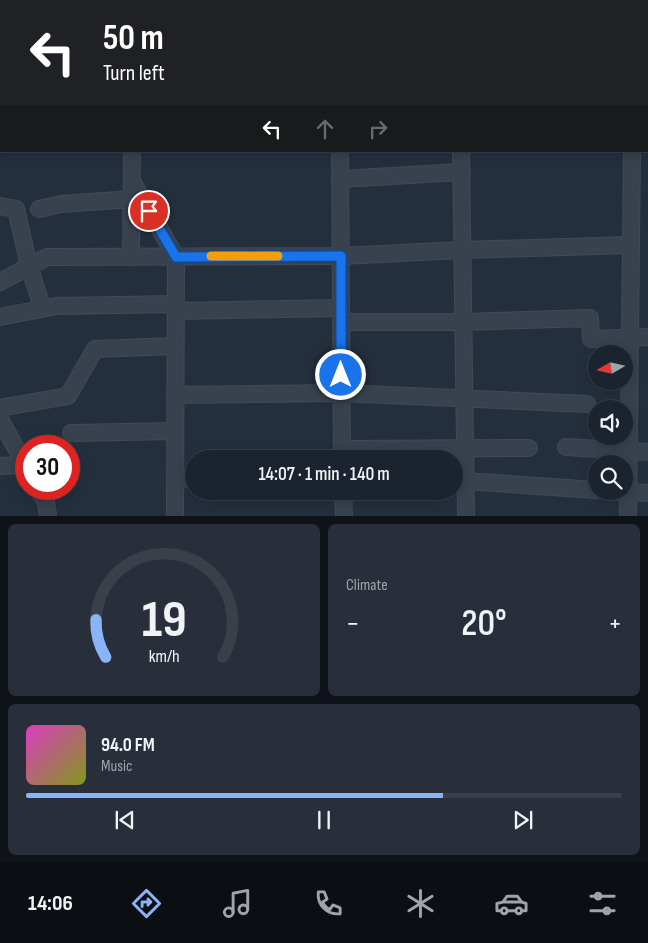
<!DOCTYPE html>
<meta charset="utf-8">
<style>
:root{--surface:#1b232e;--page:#282f3a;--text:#f1f3f6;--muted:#a0a4aa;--line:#39404a;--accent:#8ab4f8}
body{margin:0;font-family:"Sofia Sans Condensed",sans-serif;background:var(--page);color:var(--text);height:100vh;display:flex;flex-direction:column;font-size:19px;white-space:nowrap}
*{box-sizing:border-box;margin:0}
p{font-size:16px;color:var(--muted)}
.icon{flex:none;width:28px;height:28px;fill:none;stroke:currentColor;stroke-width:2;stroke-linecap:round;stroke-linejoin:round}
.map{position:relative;height:516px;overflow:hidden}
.details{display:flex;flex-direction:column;gap:8px;padding:8px;background:#0f1319;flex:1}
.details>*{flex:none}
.top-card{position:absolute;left:0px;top:0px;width:649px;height:152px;box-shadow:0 2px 12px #0003,0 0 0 1px var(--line);background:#202124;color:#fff;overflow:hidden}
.needle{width:32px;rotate:261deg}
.buttons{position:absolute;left:588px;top:345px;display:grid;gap:10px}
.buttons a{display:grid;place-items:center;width:45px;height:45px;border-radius:50%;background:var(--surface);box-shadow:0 2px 12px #0003,0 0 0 1px var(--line);font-size:25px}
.speed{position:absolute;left:15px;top:435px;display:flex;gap:10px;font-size:25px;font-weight:700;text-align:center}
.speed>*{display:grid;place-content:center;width:65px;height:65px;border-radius:50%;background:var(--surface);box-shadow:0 2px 12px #0003,0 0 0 1px var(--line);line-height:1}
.speed .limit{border:8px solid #d22;background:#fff;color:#111}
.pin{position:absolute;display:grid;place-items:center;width:42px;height:42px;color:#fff;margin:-21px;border:2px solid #fff;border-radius:50%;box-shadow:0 1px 5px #0007}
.me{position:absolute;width:55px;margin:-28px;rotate:0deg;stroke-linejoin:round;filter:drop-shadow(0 0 4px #0008)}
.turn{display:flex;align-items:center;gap:18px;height:105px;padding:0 20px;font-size:22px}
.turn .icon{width:65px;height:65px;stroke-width:2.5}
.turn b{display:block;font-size:35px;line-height:42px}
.lanes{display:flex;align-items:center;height:48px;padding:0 20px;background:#0003;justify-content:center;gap:25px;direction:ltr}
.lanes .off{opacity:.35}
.big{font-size:38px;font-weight:600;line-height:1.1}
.details .tile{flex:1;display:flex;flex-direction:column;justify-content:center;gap:8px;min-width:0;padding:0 18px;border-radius:8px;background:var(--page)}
.details .dial{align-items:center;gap:0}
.dial svg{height:130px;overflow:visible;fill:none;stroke:var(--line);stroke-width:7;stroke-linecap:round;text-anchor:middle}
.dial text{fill:var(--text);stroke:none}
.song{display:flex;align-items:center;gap:15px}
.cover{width:60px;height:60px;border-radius:8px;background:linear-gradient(135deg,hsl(310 70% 55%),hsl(70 70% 35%))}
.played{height:5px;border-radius:2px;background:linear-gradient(90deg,var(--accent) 70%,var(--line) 70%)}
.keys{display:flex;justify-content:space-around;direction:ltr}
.heat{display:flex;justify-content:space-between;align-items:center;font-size:28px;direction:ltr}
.details .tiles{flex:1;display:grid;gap:8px;grid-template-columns:1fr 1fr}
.tile:last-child{grid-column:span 2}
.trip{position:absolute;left:185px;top:450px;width:278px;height:50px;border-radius:25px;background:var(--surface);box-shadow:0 2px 12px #0003,0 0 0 1px var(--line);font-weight:600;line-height:50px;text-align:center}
.dock{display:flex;height:80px;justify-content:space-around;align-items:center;background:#0b0e12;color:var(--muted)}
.dock .icon{width:35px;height:35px}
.dock .selected{color:var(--accent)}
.dock b{font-size:22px;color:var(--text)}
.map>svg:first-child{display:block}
</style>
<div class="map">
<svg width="648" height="516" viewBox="0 0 648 516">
<rect width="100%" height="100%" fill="#242f3e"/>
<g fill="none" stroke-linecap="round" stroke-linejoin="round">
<defs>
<g id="minor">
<path d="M133,1V0"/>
<path d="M643,1V0"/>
<path d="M0,74L1,75"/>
<path d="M340,151L342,459"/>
<path d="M461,151L466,516"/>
<path d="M340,179L462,172"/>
<path d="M132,181L176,257L175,516"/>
<path d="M0,206L16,209L29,266L42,307"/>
<path d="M39,209L61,204L132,199"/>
<path d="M131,257L132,151"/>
<path d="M0,282L47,257L341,256L462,250L631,245"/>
<path d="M175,311L341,308"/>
<path d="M0,317L57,306L176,304"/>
<path d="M341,322H463L590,318L591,339L648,337"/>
<path d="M175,395L341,393L587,404"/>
<path d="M0,408L68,396L95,349L175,346"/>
<path d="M0,419L26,467"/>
<path d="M71,433L175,431"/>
<path d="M566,447L648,452"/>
<path d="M342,449L529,448"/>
<path d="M0,466L25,465"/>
<path d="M175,479L194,478"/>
<path d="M465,481L596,490"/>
<path d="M38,489L46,502L48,516"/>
<path d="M343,491L344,516"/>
<path d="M606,491L648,493"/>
<path d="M628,516L632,151"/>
</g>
</defs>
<!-- minor casing -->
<use href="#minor" stroke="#414a57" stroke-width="18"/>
<!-- minor -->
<use href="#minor" stroke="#38414e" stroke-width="16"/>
</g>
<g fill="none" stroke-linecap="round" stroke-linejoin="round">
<defs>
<path id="route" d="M149,211L176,257L341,256V375"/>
</defs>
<!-- route casing -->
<use href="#route" stroke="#114b97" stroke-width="12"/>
<!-- route -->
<use href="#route" stroke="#1a73e8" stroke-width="9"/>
<!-- slow -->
<path stroke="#f59e0b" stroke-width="9" d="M211,256H278"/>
</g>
</svg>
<div class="buttons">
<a><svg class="needle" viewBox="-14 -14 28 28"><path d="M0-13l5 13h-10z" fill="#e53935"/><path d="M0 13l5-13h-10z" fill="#a0a4aa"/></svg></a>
<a><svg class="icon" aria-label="sound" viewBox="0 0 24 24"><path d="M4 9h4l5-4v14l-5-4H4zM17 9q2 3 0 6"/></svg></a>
<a><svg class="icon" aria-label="search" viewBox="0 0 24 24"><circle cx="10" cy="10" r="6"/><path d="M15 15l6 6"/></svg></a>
</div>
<div class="speed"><div class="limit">30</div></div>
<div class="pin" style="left:149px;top:211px;background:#d93025"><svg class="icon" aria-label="arrive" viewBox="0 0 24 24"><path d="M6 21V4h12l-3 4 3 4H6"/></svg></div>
<svg class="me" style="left:341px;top:375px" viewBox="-20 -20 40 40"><circle r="17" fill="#1a73e8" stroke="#fff" stroke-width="3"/><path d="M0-11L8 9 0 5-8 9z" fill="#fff"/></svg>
<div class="trip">14:07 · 1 min · 140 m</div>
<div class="top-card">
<div class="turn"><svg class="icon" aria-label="left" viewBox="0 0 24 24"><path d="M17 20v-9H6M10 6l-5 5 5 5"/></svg><div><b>50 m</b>Turn left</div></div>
<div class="lanes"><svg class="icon" aria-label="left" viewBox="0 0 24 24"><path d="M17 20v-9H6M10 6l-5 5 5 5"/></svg><svg class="icon off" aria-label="ahead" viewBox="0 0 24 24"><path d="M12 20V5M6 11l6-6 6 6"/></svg><svg class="icon off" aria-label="right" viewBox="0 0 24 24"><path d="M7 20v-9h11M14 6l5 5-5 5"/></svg></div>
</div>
</div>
<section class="details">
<div class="tiles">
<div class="tile dial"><svg viewBox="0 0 100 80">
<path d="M14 69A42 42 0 1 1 86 69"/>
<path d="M14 69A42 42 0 0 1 8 46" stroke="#8ab4f8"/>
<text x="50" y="56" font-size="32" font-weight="700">19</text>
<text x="50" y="72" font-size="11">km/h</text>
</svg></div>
<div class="tile"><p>Climate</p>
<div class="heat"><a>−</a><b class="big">20°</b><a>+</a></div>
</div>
<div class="tile">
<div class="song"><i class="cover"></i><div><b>94.0 FM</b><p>Music</p></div></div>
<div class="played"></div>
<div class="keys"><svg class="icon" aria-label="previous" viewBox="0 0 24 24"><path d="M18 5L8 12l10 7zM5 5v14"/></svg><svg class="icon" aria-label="pause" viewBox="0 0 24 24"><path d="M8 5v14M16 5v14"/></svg><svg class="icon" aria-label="next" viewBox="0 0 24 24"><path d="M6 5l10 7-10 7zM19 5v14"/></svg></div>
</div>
</div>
</section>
<nav class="dock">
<b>14:06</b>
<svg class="icon selected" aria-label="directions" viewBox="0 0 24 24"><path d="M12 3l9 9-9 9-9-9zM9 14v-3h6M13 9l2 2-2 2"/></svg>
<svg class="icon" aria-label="music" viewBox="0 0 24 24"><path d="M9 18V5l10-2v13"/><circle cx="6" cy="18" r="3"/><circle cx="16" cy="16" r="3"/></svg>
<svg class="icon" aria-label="phone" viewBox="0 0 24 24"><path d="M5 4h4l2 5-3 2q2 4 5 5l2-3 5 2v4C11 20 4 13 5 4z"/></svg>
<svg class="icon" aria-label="climate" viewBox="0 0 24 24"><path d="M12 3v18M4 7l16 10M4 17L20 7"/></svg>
<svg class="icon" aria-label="car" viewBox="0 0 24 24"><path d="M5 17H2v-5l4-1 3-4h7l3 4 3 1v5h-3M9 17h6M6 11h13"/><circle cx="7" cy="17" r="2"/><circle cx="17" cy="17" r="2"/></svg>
<svg class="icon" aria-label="filters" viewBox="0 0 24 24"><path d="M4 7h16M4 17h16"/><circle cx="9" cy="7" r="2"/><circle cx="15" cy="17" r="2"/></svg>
</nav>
